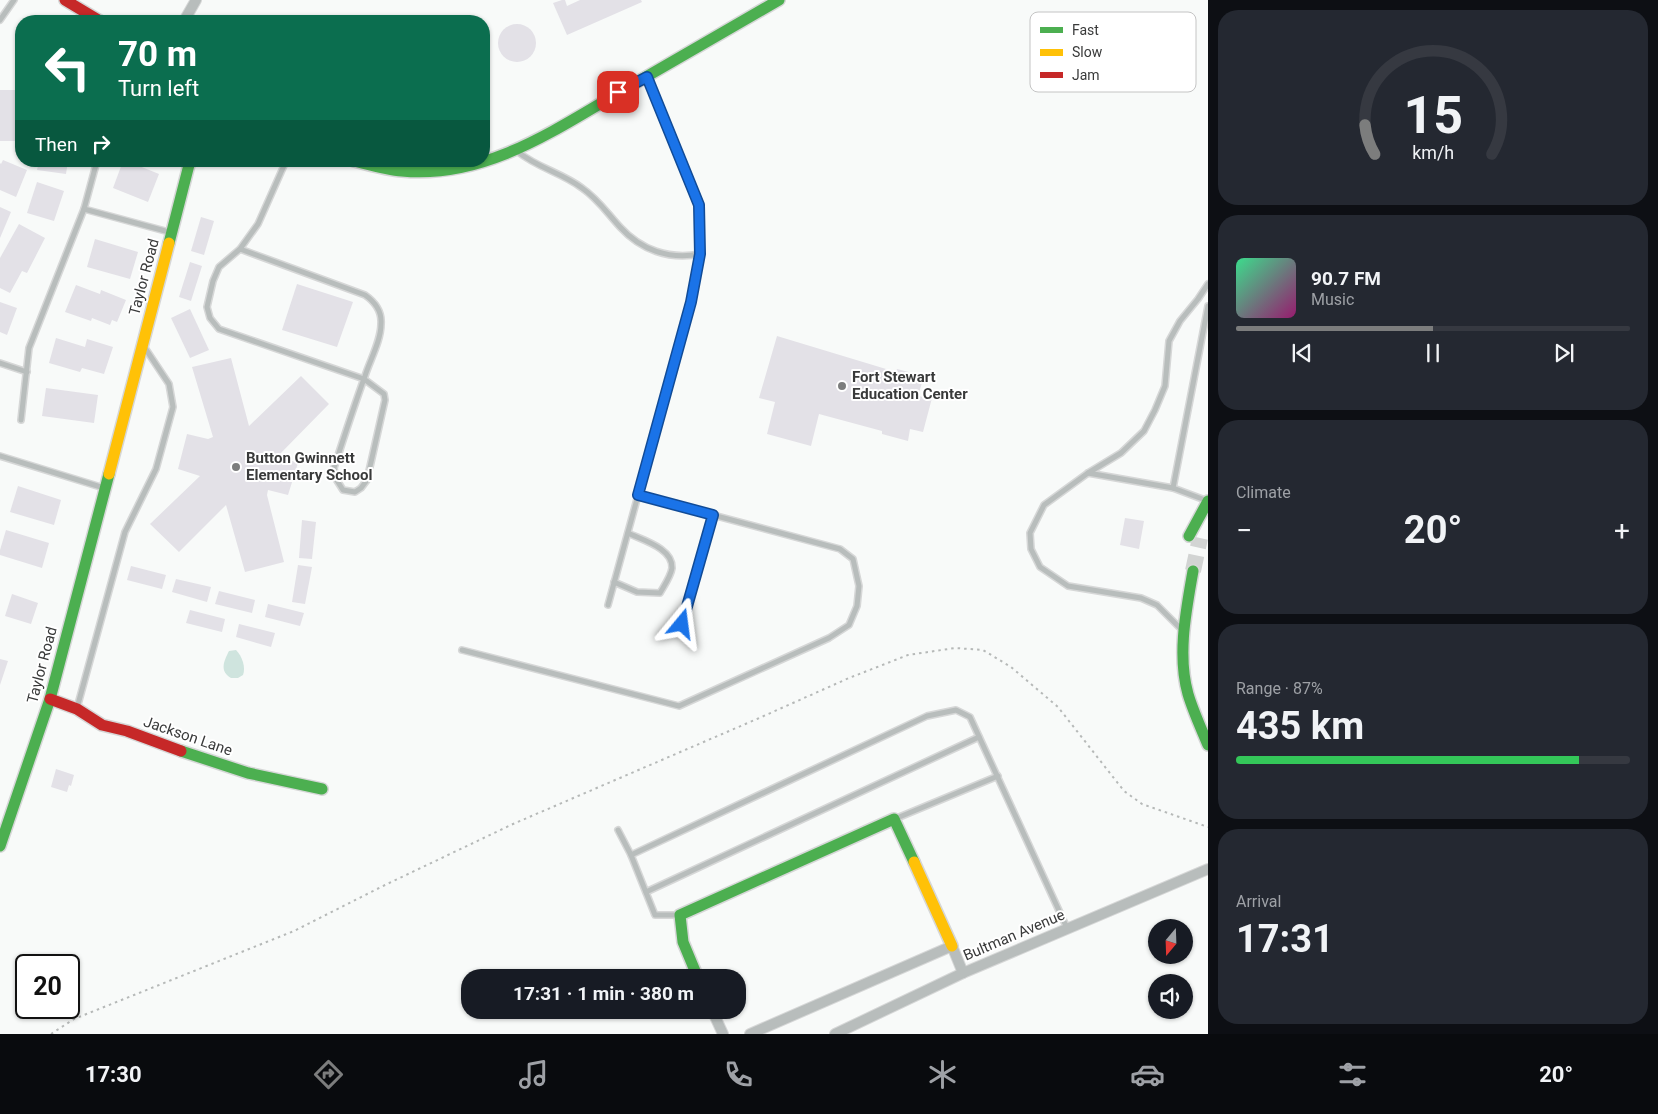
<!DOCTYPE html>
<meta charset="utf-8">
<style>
:root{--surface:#171b24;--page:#242831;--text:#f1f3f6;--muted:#9ea1a6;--line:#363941;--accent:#7c7d7d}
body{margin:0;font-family:Roboto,sans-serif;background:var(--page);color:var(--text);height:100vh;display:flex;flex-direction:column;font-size:19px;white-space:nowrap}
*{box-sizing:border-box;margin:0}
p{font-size:16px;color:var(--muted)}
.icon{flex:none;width:28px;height:28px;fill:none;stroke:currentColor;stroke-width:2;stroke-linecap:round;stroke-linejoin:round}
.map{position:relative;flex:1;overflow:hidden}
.drawer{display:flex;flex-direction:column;gap:10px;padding:10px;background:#0d0f14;width:450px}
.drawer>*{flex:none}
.guide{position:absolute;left:15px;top:15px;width:475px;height:152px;border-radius:20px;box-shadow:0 1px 4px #0004;background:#0b6e4f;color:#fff;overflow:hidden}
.needle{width:32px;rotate:199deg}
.fabs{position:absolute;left:1148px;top:919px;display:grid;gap:10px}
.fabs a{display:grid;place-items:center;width:45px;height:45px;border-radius:50%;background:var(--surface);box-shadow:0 1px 4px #0004;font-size:25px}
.speed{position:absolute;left:15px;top:954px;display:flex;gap:10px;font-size:25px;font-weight:700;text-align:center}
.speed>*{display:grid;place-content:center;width:65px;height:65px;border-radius:50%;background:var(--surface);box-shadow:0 1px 4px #0004;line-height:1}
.speed .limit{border:2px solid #111;border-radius:8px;background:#fff;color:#111}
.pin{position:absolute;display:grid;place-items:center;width:42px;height:42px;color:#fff;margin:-21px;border-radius:10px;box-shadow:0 2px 8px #0006}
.me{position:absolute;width:55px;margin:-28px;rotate:16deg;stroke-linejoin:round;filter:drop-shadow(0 0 4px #0008)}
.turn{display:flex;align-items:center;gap:18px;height:105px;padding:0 20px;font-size:22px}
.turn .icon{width:65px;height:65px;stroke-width:2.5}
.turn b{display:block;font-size:35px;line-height:42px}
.then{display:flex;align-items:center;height:48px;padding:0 20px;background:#0003;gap:10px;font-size:19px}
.big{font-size:38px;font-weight:700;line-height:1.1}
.drawer .tile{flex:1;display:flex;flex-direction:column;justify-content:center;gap:8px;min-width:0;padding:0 18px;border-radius:20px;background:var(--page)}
.drawer .dial{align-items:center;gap:0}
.dial svg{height:130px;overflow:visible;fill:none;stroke:var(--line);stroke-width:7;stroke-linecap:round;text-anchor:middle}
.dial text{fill:var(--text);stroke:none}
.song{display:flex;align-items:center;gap:15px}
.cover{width:60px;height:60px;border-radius:8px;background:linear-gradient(135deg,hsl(150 70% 55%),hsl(320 70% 35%))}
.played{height:5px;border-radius:2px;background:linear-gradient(90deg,var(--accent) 50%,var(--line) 50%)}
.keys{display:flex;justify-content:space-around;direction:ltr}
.heat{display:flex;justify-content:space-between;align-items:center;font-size:28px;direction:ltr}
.charge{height:8px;border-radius:4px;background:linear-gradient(90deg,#34c759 87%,var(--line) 0)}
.trip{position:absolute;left:461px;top:969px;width:285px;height:50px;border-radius:20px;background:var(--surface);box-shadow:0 1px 4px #0004;font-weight:700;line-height:50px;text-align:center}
.dock{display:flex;height:80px;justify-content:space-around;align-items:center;background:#090b0e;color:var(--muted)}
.dock .icon{width:35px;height:35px}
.dock .active{color:var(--accent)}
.dock b{font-size:22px;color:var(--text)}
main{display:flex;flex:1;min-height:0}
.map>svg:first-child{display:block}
</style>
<main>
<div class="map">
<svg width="1208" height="1034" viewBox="0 0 1208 1034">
<rect width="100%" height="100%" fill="#f8faf9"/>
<!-- green -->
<path fill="#cfe4de" d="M236,650C242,656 246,667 243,675L238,678H231C219,671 224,661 229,651Z"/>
<!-- building -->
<g fill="#e3e1e7">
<path d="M562,0H565L567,6L580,0H641L642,2L567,35L553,3Z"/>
<circle cx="517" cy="43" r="19"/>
<path d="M0,90H17L16,141H0Z"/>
<path d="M3,160L27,170L16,197L0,190V163L1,164Z"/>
<path d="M39,161H68L66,174L37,170Z"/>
<path d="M123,161H127L159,174L148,202L113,188Z"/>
<path d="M37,182L64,191L54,221L27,213Z"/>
<path d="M0,207L11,212L0,238Z"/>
<path d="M201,217L214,221L204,255L191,251Z"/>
<path d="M19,224L45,238L27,273L22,271L10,293L0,288V258Z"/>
<path d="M95,239L138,252L130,279L87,267Z"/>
<path d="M190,262L202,266L191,301L179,297Z"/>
<path d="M297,284L353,302L337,347L282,330Z"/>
<path d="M76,285L100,294L101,290L126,300L117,322L112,320L110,325L92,318L91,321L65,312Z"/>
<path d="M0,302L17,308L7,335L0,332Z"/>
<path d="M190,309L209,350L190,358L171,318Z"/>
<path d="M777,336L896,372L897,369L924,376L918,396L932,398L923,432L910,429L908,441L882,434V431L819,414L811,446L767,434L775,402L759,398Z"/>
<path d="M56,338L85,347L87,339L113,347L104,374L82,368L80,372L49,363Z"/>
<path d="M231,358L249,426L301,376L329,404L278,456L298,463L288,495L268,490L267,495L284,562L245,572L226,505L179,552L150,524L200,476L178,469L187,434L208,439L213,437L192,367Z"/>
<path d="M46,388L98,395L94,423L42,416Z"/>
<path d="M18,486L61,500L54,525L10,512Z"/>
<path d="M1125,518L1144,521L1139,549L1120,545Z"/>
<path d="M302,520L316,522L312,559L299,558Z"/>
<path d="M6,530L49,543L42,568L0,555V550Z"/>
<path d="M298,565L312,567L305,604L292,602Z"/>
<path d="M131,566L166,575L162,589L127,580Z"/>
<path d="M176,579L211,587L207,602L172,592Z"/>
<path d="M219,591L255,600L252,613L215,604Z"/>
<path d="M12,594L38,603L31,624L5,616Z"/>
<path d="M268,604L304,613L300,626L265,617Z"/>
<path d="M190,610L225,619L222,632L186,623Z"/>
<path d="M239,624L275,633L271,647L236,637Z"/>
<path d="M0,659L8,661L0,685Z"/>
<path d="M56,769L74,775L71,786L69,785L67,792L51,787Z"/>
</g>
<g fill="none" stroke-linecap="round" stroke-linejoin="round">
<!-- primary-tunnel -->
<path stroke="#d2d4d3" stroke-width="16" stroke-dasharray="16 8" stroke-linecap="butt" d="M1193,571L1200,538"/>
<defs>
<g id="lane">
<path d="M0,20L14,0"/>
<path d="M518,152C538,168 562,173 582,188C598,199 607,213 620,227C641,250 669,260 700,254"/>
<path d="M84,209L169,232"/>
<path d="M240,249L365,295C375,302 382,312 381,324C381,341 370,360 365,376C354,406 344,437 334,468L336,479L343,490L355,492L361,488L367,480L385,400L384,394L364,379L219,329L210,318L207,307L213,281L219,267L240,249L258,224L286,161"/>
<path d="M0,363L27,372"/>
<path d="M21,420L29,348L84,209L97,161"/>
<path d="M0,456L104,488"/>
<path d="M1088,473L1173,488L1208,306"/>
<path d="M1173,488L1205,500"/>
<path d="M614,582L637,592L660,593C664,586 671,576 672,568C673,548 642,540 628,533"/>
<path d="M608,605L691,302L700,254L699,205L647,78"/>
<path d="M682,625L713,515"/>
<path d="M1180,628L1157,605L1141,598L1068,586L1040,567L1031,549L1030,533L1044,505L1088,473L1121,453L1144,431L1155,410L1165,386L1169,341L1180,321L1198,299L1208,284"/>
<path d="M462,650L679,706L829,638L849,625L857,606L859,586L853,559L840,549L638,495"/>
<path d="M77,708L125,532L156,469L173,407L169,384L145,348"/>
<path d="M897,818L998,776"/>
<path d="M618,830L631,855L655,915H679"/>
<path d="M631,855L927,716L956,710L970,717L1067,928"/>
<path d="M646,892L979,737"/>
</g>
<g id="street">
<path d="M184,21L196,0"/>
<path d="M712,1010L723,1034"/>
<path d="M750,1034L952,946L963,973"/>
<path d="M835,1034L963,973L1208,869"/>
</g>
<g id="fast">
<path d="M354,161C370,165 386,170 402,171C486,179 556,129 625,89C676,59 728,30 779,0"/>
<path d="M169,243L190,161"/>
<path d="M1189,536L1208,501"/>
<path d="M1193,571C1186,611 1177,655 1188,694C1193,711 1201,728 1208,745"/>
<path d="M181,751L248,773L322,789"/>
<path d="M0,846L50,699L109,474"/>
<path d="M698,978L683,942L680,915L894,819L914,862"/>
</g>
<g id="slow">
<path d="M109,474L169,243"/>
<path d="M914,862L952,946"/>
</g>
<g id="jam">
<path d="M65,0L100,21"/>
<path d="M50,699L77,709L102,725L127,731L181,751"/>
</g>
</defs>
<!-- lane casing -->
<use href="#lane" stroke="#d6d7d7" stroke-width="8"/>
<!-- street casing -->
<use href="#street" stroke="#d6d7d7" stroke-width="12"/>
<!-- fast casing -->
<use href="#fast" stroke="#d6d7d7" stroke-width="14"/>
<!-- slow casing -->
<use href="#slow" stroke="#d6d7d7" stroke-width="14"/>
<!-- jam casing -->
<use href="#jam" stroke="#d6d7d7" stroke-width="14"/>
<!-- path -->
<path stroke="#b6b9b8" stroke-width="2" stroke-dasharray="2.5 4" stroke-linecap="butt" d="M51,1034L74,1019L294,931L385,885L513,824L757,719L849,678L908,655L955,648L983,650L1011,667L1058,707L1124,791L1142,804L1208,827"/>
<!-- lane -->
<use href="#lane" stroke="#b8bdbc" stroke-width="5"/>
<!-- street -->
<use href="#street" stroke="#b8bdbc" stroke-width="10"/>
<!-- fast -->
<use href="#fast" stroke="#4caf50" stroke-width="11"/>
<!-- slow -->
<use href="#slow" stroke="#ffc107" stroke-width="11"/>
<!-- jam -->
<use href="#jam" stroke="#c62828" stroke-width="11"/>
</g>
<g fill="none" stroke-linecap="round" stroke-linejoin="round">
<defs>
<path id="route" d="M618,92L647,77L699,205L700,254L691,302L638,495L713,515L682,624"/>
</defs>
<!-- route casing -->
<use href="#route" stroke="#114b97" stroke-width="12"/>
<!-- route -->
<use href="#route" stroke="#1a73e8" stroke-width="9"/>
</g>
<!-- markers -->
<g fill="#7c7d7d" stroke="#fff" stroke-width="2">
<circle cx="842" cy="386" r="5"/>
<circle cx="236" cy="467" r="5"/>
</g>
<g text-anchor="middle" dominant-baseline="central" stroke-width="4" stroke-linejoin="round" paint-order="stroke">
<!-- street labels -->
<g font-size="15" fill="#393a3a" stroke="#fff">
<text transform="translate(144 277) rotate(-75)">Taylor Road</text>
<text transform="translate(42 665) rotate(-75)">Taylor Road</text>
<text transform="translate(188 736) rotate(19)">Jackson Lane</text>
<text transform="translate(1014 935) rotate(-23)">Bultman Avenue</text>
</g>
<!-- poi labels -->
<g font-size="15" font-weight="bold" fill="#393a3a" stroke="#fff" text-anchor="start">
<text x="852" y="377">Fort Stewart<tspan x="852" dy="17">Education Center</tspan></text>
<text x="246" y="458">Button Gwinnett<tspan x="246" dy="17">Elementary School</tspan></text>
</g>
</g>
<!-- legend -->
<rect x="1030" y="12" width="166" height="80" rx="8" fill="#fff" stroke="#c4c4c4" stroke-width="1"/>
<rect x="1040" y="27" width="23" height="6" fill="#4caf50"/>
<rect x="1040" y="49" width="23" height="7" fill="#ffc107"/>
<rect x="1040" y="72" width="23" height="6" fill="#c62828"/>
<g font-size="14" fill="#393a3a">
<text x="1072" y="35">Fast</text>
<text x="1072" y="57">Slow</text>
<text x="1072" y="80">Jam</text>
</g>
</svg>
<div class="fabs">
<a><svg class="needle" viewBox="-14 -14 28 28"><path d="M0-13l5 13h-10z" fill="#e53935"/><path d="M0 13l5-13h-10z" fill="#9ea1a6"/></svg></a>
<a><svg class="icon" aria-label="sound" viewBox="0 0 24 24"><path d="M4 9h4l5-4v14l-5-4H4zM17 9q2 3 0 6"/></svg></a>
</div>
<div class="speed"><div class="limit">20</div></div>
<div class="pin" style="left:618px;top:92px;background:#d93025"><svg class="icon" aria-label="arrive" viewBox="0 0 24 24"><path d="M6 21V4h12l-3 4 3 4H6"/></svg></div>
<svg class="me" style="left:682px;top:624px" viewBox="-20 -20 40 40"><path d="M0-17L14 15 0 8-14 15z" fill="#1a73e8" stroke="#fff" stroke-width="4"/></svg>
<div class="trip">17:31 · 1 min · 380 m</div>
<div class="guide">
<div class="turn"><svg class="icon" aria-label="left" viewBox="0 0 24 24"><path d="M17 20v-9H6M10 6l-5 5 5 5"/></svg><div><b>70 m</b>Turn left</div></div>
<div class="then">Then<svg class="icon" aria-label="right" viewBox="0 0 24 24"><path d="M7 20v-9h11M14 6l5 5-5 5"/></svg></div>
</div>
</div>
<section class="drawer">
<div class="tile dial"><svg viewBox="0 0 100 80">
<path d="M14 69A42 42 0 1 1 86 69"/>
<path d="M14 69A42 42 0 0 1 8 51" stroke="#7c7d7d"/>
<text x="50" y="56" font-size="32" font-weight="700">15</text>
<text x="50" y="72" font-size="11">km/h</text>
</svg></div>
<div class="tile">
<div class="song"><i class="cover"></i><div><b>90.7 FM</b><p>Music</p></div></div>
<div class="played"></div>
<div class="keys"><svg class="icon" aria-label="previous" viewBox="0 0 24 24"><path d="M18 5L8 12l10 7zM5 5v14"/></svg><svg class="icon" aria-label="pause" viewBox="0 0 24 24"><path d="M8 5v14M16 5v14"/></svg><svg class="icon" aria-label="next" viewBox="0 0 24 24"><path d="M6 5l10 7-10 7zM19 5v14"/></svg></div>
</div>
<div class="tile"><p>Climate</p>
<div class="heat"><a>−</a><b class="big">20°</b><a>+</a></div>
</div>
<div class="tile"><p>Range · 87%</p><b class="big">435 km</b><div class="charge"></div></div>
<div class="tile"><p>Arrival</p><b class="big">17:31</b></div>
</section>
</main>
<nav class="dock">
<b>17:30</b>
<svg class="icon active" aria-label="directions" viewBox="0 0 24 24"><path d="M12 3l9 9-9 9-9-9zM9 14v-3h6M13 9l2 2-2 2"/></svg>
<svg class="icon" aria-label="music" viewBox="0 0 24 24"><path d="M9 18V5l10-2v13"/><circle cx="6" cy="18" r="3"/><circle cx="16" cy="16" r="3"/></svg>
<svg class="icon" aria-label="phone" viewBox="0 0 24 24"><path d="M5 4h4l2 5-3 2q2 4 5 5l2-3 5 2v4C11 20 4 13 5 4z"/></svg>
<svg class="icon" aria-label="climate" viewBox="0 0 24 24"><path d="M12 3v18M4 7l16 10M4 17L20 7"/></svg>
<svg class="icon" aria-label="car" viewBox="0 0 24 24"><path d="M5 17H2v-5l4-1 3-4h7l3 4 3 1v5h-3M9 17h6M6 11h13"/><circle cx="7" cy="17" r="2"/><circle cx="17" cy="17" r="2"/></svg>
<svg class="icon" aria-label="filters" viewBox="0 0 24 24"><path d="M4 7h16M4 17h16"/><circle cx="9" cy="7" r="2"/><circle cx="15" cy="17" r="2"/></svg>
<b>20°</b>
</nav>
